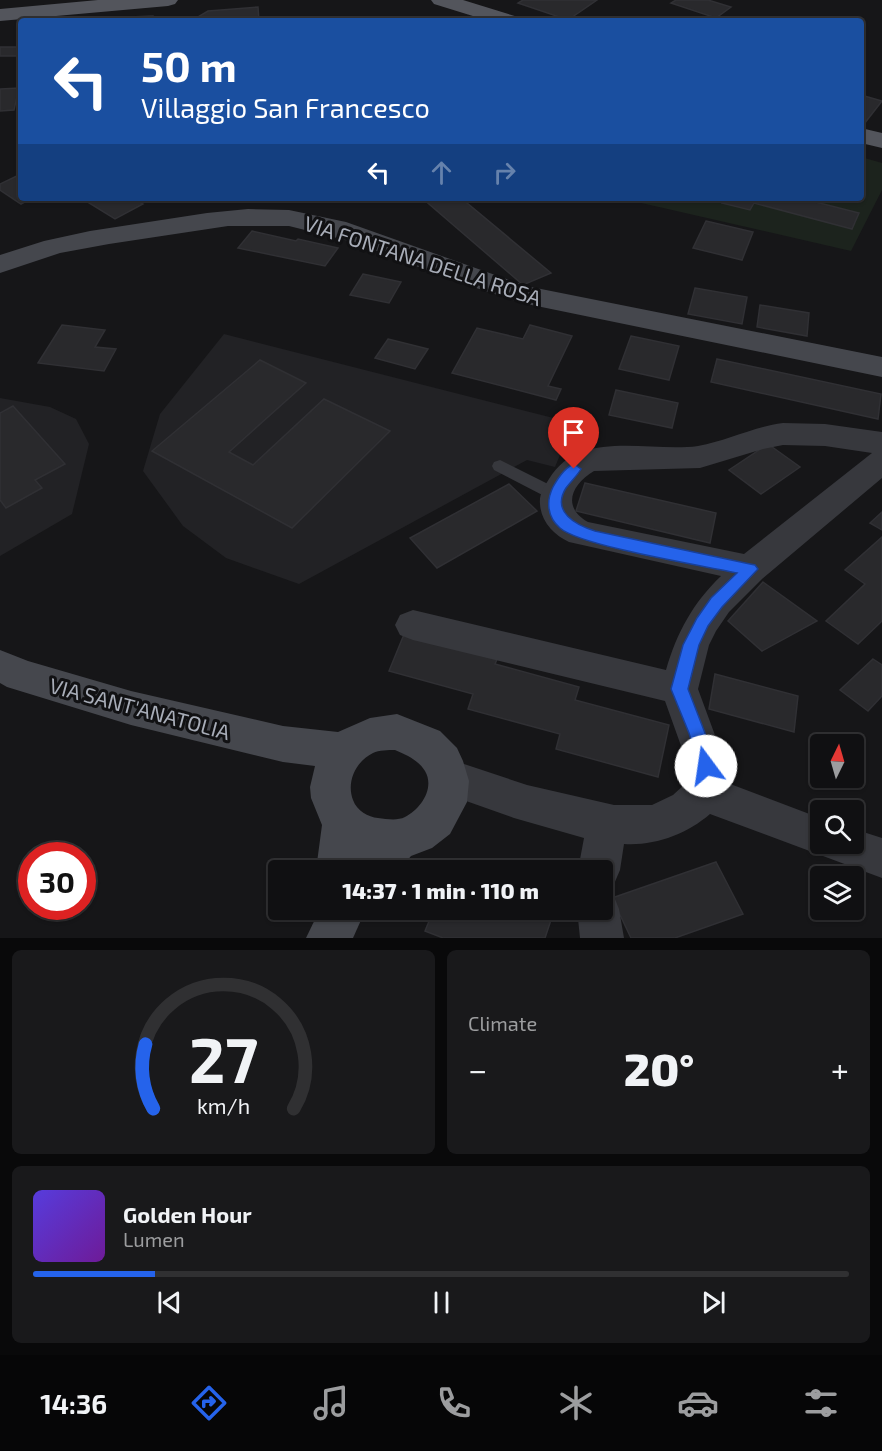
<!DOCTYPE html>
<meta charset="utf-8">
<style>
:root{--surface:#101012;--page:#19191b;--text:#f1f3f6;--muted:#9c9d9f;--line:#303032;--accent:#2563eb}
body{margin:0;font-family:"Exo 2",sans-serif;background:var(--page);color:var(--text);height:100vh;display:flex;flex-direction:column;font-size:22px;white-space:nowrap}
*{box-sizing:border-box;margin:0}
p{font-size:20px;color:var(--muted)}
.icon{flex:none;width:33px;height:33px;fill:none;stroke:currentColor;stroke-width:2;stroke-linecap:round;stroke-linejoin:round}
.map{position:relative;height:938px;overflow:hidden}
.details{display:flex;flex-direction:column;gap:12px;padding:12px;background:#09090a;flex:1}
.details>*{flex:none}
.hud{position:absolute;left:18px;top:18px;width:846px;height:183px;border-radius:6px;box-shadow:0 2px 4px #0004,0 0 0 2px var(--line);background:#1a4fa0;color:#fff;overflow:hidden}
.needle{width:39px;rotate:5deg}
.buttons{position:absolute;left:810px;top:734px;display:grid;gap:12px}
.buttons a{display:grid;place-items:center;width:54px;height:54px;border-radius:6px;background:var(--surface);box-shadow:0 2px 4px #0004,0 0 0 2px var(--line);font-size:30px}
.speed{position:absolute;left:18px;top:842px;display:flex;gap:12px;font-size:30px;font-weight:700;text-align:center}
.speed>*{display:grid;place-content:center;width:78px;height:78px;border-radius:50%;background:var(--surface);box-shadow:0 2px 4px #0004,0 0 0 2px var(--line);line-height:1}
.speed .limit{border:9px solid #d22;background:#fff;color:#111}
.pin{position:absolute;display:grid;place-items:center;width:51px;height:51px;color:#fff;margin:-62px -26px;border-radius:50% 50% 50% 0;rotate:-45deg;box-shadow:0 0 6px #0007}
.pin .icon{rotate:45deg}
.me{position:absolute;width:66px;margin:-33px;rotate:346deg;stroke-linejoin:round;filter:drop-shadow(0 0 4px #0008)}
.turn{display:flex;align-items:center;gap:21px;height:126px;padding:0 24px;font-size:27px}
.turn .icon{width:78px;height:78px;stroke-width:2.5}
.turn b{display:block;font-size:42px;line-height:51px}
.lanes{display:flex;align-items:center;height:57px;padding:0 24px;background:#0003;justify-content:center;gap:30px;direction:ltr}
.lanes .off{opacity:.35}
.big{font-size:45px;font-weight:800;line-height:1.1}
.details .tile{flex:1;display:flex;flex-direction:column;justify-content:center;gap:9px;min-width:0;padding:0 21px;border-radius:9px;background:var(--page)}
.details .dial{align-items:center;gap:0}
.dial svg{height:156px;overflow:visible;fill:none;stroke:var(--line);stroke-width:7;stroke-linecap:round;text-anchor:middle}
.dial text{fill:var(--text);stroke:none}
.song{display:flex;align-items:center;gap:18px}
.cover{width:72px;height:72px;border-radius:9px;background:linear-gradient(135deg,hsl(250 70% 55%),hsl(280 70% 35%))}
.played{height:6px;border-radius:3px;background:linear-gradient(90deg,var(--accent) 15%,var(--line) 15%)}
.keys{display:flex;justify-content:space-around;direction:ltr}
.heat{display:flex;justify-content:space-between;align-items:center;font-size:33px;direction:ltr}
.details .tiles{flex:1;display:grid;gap:12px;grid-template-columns:1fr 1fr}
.tile:last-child{grid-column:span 2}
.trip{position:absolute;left:268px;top:860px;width:345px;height:60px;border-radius:6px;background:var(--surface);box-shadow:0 2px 4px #0004,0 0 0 2px var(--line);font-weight:800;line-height:60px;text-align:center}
.dock{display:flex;height:96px;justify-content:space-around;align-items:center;background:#060607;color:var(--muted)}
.dock .icon{width:42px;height:42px}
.dock .selected{color:var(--accent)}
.dock b{font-size:27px;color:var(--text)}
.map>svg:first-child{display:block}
</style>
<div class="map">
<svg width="882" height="938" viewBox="0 0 882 938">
<rect width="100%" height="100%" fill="#161618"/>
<!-- built -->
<g fill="#222225">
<path d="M224,334L573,423L555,467L527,460L299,584L226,558L183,526L143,471L160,414Z"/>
<path d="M0,398L50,407L76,419L89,444L72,514L0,556Z"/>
</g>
<!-- green -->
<path fill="#1c231d" d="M861,157L882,163V190L851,251L637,202L639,198H861Z"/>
<!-- building -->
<g fill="#29292c" stroke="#303034" stroke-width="1.5">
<path d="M523,0H597L568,20L518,3Z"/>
<path d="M676,0H708L731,7L716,18L671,3Z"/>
<path d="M258,7L259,21H191L208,11Z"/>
<path d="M153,16V21H130V17Z"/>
<rect x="0" y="47" width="21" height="9"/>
<path d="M19,88L14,110L0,111V89Z"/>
<path d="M861,95L882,101L864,124L861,123Z"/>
<path d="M21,174V198H32L21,204L0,190V184Z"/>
<path d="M81,198H133L143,204L115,219Z"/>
<path d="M422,198H461L551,273L523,285Z"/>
<path d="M725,198H800L859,213L852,229L754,203L750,210L722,203Z"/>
<path d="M706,221L753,232L742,260L693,248Z"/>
<path d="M252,231L296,241L298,239L338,248L325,266L238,248Z"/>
<path d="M363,274L401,282L389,303L350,295Z"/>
<path d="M695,288L747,297L742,324L688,314Z"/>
<path d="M760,305L809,313L807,336L757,327Z"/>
<path d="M62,325L105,330L95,347L116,349L104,371L38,363Z"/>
<path d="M530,325L572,336L548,386L561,389L556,400L452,373L477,328L523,339Z"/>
<path d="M631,336L679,346L669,380L619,369Z"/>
<path d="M388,339L428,349L415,369L375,358Z"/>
<path d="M717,359L881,394L878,419L711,382Z"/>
<path d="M260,360L306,383L229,452L253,465L324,399L390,431L292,528L152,451Z"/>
<path d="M616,390L678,403L672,428L609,415Z"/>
<path d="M13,406L65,464L35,480L42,488L6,508L0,500V413Z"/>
<path d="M768,444L800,467L761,494L729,470Z"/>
<path d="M585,483L716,513L710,543L576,511Z"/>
<path d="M509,484L537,511L437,568L410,538Z"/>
<path d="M882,512V530L870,523Z"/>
<path d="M882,537V621L858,644L826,621L865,584L845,570Z"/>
<path d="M763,582L817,621L762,651L728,621Z"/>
<path d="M405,632L498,657L495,664L579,687L575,700L669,725L658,777L556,749L560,734L468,709L473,694L389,671Z"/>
<path d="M873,659L882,665V696L868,711L840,690Z"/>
<path d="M715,674L798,696L794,732L709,709Z"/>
<path d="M716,862L743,914L675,938H631L612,898Z"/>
<path d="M434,909H548L554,911L545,938H443L425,931Z"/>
</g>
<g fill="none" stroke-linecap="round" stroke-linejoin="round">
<!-- service -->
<path fill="#37383d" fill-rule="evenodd" d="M500,460L562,491L564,495L562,499L556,501L550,499L494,470L492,466L494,462Z"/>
<!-- minor -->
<g fill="#37383d" fill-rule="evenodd">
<path d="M783,423L825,424L882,432V478L762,579L729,612L716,631L709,645L698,689L723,757L725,782L820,818V843H854V829L882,838V878L710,814C687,834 655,846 624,844L620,870L614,884L603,889V870H578L584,838L514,818L435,790L429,777L435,764L449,759L527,785L614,805H652L673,795L685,784V757L665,701L413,640L400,635L395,625L400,615L413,610L666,670C677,632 693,603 721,576L569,542C554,535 541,522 540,504C539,494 544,487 549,479C580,428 650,453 698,446C727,441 753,427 783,423ZM783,445L825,446L872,453L744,554L588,522C561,507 572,484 594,471L700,468L763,449Z"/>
<path d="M603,890L613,894L619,909L624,938H580L577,909H603Z"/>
</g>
<!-- secondary -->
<g fill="#45474d" fill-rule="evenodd">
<path d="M248,209L289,210L346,222L526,286L882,357V377L522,303L458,282L353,242L289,226H228L109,244L60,253L0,273V255L44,241L90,231L207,213Z"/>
<path d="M0,650L28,661L131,691L283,726L338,732L370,718L397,714L440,731L457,748L463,761L469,781L467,802L450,834L432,848L411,856L399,870H316L322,825L311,798L310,787L315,766L283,762L131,725L7,687L0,683ZM395,750C407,755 418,760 425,771C435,788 421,809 405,817C397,821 387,819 378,818C368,817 357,811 353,800C346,782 356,761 373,753C379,750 388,750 395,750Z"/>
<path d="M320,909H366L353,938H306Z"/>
</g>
<!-- primary -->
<g fill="#53555c" fill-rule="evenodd">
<path d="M98,0H178L175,4L168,6L0,21V9Z"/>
<path d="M431,0H463L518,17L522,21H489L434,4Z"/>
<path d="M861,128L882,133V148L861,143Z"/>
</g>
</g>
<!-- route -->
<path fill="#2563eb" stroke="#184099" stroke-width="1.5" d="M574,464L581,469C577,476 571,481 566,488C551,512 576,525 595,531L750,564L755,565L758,569L722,607L708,626L699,645L688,689L705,733L714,766L712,771L706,774L700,771L689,733L671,689L683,645L697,618L711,598L737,573C704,566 580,546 560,528C547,517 546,501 553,487C558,478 565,467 574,464Z"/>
<g text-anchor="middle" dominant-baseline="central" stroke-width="6" stroke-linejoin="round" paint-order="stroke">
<!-- street labels -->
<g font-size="21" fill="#a8adb8" stroke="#111113">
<text transform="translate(423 260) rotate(18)">VIA FONTANA DELLA ROSA</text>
<text transform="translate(140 708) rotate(15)">VIA SANT'ANATOLIA</text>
</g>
</g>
</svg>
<div class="buttons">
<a><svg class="needle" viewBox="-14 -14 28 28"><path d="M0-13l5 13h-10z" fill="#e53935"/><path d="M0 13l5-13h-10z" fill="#9c9d9f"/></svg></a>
<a><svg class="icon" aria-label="search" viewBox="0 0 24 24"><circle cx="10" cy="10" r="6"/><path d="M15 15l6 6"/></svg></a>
<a><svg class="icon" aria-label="layers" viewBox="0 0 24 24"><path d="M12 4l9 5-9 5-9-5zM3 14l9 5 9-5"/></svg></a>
</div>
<div class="speed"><div class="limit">30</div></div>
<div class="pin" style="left:574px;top:469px;background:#d93025"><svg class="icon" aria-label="arrive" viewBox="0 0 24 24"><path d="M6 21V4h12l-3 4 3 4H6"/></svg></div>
<svg class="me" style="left:706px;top:766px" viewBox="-20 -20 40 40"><circle r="19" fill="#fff"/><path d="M0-13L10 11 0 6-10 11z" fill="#2563eb"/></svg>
<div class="trip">14:37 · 1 min · 110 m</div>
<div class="hud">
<div class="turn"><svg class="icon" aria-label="left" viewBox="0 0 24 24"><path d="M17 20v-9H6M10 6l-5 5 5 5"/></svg><div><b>50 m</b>Villaggio San Francesco</div></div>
<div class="lanes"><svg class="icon" aria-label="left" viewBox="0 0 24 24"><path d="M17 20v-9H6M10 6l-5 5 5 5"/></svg><svg class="icon off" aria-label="ahead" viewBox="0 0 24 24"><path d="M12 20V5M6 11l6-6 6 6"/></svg><svg class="icon off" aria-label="right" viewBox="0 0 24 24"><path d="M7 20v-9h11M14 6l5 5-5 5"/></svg></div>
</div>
</div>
<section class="details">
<div class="tiles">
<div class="tile dial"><svg viewBox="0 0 100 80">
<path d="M14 69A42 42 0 1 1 86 69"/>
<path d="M14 69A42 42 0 0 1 10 36" stroke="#2563eb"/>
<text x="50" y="56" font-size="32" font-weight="700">27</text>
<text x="50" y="72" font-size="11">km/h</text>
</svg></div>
<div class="tile"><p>Climate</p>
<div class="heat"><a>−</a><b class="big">20°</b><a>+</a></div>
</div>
<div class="tile">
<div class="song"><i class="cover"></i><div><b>Golden Hour</b><p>Lumen</p></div></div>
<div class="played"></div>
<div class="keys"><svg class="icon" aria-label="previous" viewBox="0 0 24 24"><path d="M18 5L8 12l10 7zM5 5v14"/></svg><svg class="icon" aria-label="pause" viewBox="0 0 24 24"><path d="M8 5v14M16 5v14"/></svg><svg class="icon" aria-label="next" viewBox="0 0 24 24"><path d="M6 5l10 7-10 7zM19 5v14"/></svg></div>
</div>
</div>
</section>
<nav class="dock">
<b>14:36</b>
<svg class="icon selected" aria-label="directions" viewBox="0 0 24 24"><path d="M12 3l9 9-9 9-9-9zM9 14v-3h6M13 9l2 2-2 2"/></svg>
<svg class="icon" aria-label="music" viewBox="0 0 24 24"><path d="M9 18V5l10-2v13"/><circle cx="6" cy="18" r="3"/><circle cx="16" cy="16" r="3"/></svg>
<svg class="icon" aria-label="phone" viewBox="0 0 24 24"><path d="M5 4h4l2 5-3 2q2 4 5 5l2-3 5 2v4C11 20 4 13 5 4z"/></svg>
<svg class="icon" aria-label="climate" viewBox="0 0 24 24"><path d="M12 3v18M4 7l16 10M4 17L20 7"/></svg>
<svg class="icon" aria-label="car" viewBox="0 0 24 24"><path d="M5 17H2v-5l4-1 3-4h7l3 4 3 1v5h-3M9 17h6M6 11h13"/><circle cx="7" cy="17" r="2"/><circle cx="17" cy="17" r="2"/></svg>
<svg class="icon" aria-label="filters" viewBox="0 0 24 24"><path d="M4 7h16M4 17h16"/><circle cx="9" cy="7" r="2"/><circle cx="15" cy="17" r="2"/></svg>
</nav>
